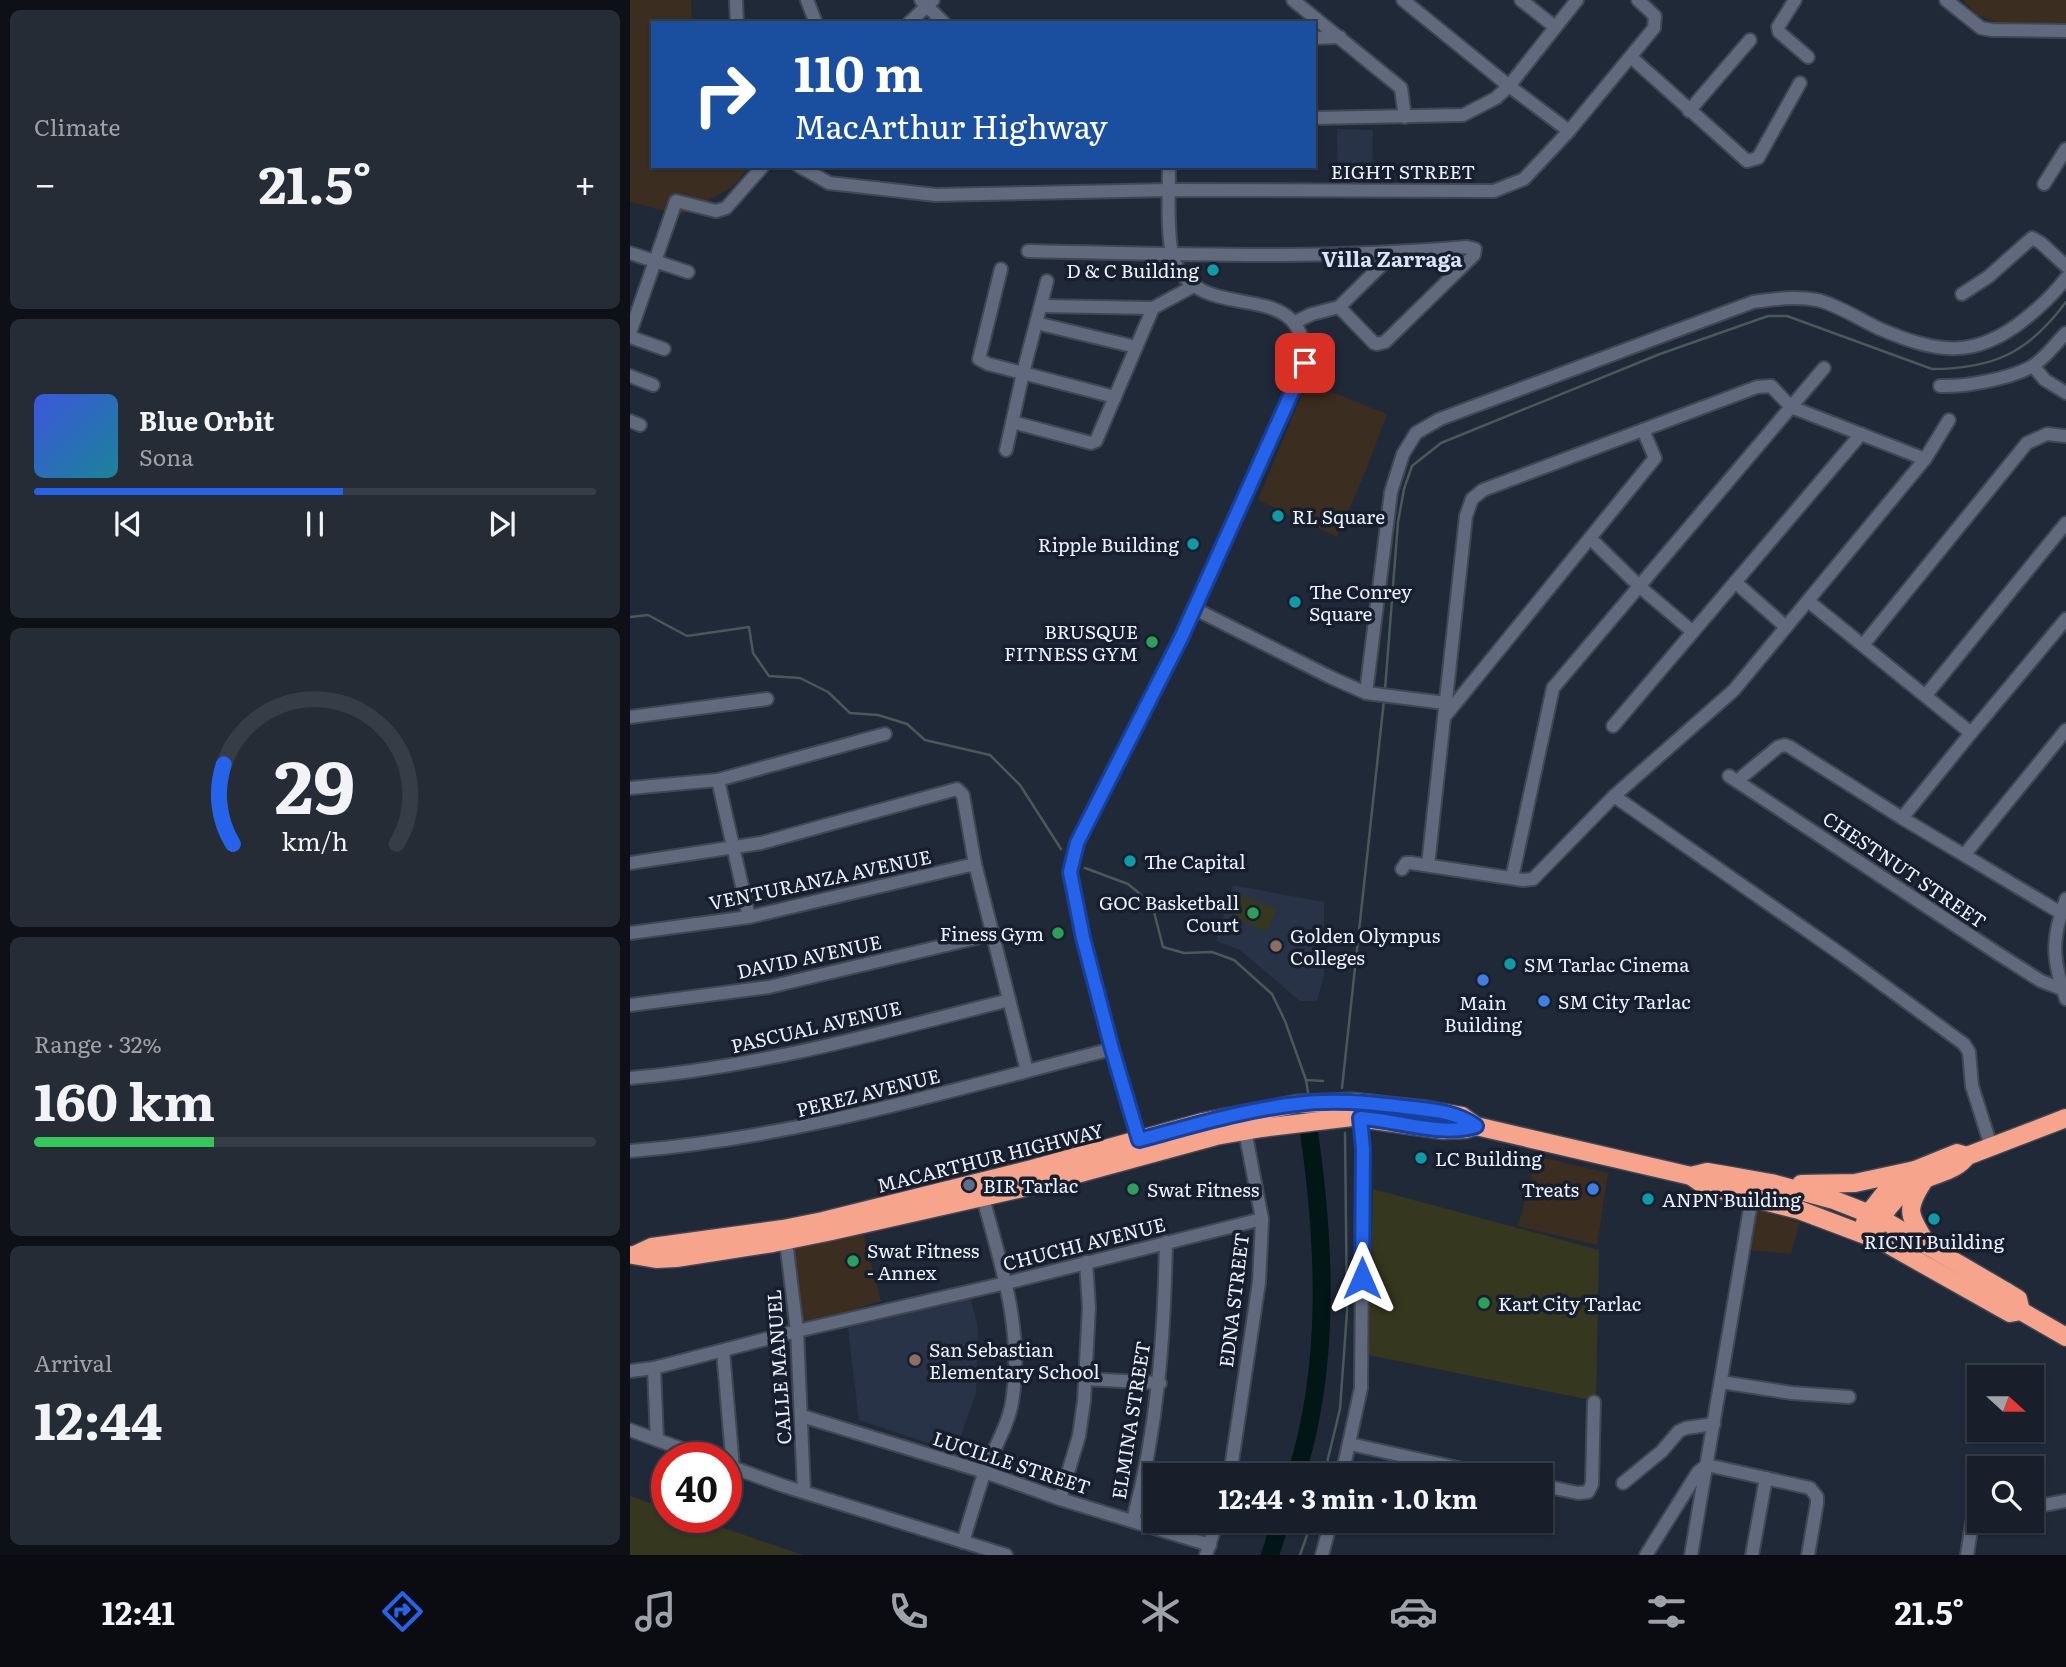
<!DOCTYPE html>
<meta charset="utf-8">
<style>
:root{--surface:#181f2a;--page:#252c36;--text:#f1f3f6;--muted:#9fa2a8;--line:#363d47;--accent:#2563eb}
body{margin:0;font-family:Literata,serif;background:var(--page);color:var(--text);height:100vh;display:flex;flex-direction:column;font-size:26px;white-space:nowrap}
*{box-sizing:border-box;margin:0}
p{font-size:23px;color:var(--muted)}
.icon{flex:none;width:38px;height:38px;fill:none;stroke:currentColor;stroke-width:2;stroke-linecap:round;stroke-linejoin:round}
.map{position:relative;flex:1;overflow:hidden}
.panel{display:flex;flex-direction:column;gap:10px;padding:10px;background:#0d1117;width:630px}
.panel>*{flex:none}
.banner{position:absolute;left:21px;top:21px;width:665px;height:147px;border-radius:0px;box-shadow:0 2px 5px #0004,0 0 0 2px var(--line);background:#1a4fa0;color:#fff;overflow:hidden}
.needle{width:46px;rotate:111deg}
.buttons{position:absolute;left:1337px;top:1365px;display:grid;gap:14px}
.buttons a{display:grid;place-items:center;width:77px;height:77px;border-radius:0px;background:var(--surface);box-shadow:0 2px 5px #0004,0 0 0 2px var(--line);font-size:35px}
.speed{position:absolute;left:21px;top:1442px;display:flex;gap:14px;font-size:35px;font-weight:700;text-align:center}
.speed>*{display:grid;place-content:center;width:91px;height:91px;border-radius:50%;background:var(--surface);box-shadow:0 2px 5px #0004,0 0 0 2px var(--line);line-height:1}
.speed .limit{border:10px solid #d22;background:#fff;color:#111}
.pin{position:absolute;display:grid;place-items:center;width:60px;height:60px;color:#fff;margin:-30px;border-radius:14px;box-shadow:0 4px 10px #0006}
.me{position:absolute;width:77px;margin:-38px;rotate:0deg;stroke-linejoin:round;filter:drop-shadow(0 0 5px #0008)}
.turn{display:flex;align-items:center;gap:24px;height:147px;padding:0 28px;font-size:32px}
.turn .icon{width:91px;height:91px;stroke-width:2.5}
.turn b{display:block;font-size:49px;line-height:60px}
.big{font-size:52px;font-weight:700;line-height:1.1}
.panel .widget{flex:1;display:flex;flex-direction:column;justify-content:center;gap:10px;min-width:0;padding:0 24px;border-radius:10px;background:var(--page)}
.panel .dial{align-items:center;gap:0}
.dial svg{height:182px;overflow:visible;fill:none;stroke:var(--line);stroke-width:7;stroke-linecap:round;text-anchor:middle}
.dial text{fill:var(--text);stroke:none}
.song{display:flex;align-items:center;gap:21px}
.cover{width:84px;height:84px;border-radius:10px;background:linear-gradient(135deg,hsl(230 70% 55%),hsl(190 70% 35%))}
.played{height:7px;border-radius:4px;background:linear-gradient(90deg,var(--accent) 55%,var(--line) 55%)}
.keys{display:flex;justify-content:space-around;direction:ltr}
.heat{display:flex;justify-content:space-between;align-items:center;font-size:38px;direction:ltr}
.charge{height:10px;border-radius:5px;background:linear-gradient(90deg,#34c759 32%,var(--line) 0)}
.trip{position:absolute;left:513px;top:1463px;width:410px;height:70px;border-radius:0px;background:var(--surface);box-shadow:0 2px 5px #0004,0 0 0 2px var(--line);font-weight:700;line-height:70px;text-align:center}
.dock{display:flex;height:112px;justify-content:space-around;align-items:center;background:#0a0c11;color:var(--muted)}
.dock .icon{width:49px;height:49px}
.dock .current{color:var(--accent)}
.dock b{font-size:32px;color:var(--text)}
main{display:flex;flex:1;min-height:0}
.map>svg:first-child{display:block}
</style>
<main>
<section class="panel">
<div class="widget"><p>Climate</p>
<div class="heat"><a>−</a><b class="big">21.5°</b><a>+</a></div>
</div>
<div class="widget">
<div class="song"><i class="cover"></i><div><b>Blue Orbit</b><p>Sona</p></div></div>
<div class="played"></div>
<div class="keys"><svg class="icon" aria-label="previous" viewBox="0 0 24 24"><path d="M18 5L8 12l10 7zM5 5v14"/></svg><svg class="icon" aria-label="pause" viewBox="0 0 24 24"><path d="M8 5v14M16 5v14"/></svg><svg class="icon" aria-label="next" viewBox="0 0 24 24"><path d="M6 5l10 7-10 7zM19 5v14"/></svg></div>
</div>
<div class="widget dial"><svg viewBox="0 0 100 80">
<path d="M14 69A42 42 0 1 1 86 69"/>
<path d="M14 69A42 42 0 0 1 10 34" stroke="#2563eb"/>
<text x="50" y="56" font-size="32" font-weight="700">29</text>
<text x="50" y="72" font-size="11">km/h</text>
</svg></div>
<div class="widget"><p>Range · 32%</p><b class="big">160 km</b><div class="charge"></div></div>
<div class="widget"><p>Arrival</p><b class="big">12:44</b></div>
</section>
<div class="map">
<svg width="1436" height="1555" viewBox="0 0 1436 1555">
<rect width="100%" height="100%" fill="#202938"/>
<!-- commercial -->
<g fill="#3b2d20">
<path d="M0,0H61L62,23H23V166H121L101,188L51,215L0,202Z"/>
<path d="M1333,0H1436V29L1378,27L1347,15Z"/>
<path d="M677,382L757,414L734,475L707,537L628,500Z"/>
<path d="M907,1156L978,1173L967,1245L888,1226Z"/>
<path d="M1123,1207L1170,1222L1161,1254L1118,1250Z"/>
<path d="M232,1230L251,1301L174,1326L159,1250Z"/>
</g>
<!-- built -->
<g fill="#283348">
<path d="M707,129L743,130L742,188L708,187Z"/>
<path d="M603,885L694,902V975L687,1001H670L610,950L586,941Z"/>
<path d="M340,1296L348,1328L346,1393L325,1452L229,1420L218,1328Z"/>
</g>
<!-- green -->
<g fill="#35371e">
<path d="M609,894L647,909L637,931L600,917Z"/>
<path d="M743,1189L969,1250L966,1401L738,1355Z"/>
<path d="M0,1496L37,1509V1517H62L173,1555H0Z"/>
</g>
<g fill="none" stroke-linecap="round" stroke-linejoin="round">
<!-- stream -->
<g stroke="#48585b" stroke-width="2.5">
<path d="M0,617L18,615L57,636L119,627L123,653L139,676L170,678L198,692L220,713L248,715L277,724L295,740L360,755L390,785L431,849"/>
<path d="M755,690L768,522L774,489L782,466L811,443L1030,354L1138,316H1157L1302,369C1364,369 1399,352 1436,302"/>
<path d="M455,868L498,884L522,904L533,947L554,953L582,952L604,960L642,994L655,1021L676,1080L678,1092"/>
<path d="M676,1080L693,1081"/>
<path d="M712,1088L754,700"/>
<path d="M694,1475L710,1409L717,1312L715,1133"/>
<path d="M670,1555L682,1521"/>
</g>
<!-- river -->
<g stroke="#021616" stroke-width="18">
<path d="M666,1475C701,1365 695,1244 679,1132"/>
<path d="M640,1555L651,1521"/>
</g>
<defs>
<g id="minor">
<path d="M106,0L107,23"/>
<path d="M177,0L186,23"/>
<path d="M291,0L314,23"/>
<path d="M663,0L771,88L775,117"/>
<path d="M773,0L879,86L939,131"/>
<path d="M891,0L925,27"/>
<path d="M1165,0L1148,27L1149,32L1178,57"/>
<path d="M1316,0L1351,28L1362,30L1436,31"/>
<path d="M279,23L303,0"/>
<path d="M684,38L710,37"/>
<path d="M1001,57L1117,161L1128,158L1170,83"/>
<path d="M1059,111L1120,40"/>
<path d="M684,118L833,115L866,98L879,86L947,0"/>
<path d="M169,166L199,183L306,195L539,190L864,191L894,179L939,131L1024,28L1025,16L1008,0"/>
<path d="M1414,184L1436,149"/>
<path d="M398,251C544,254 691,260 837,247L845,249L844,255L755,342L747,344L744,343L709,307"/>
<path d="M0,253L58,272"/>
<path d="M371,269L349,359L358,364L485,397"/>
<path d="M1332,294L1358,277L1402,238L1411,243L1436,266"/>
<path d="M411,306L523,308"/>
<path d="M665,322L682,314L709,307L764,253"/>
<path d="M406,323L506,347"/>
<path d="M0,333L46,201L86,211L96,208L133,166"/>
<path d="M0,337L34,349"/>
<path d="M1403,366L1415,380L1436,393"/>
<path d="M0,376L23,385"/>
<path d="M1310,386C1335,387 1378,379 1401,367C1414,360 1425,344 1436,333"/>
<path d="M0,421L10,425"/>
<path d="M382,422L461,443L466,441L523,308L562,287"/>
<path d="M376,450L393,373L417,281"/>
<path d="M1295,459L1319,420"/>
<path d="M960,538L1010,587L1063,632"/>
<path d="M1105,582L1156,627"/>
<path d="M1178,601L1341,733L1272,818"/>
<path d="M565,609L700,677L736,693L815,703"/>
<path d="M1233,645L1397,443L1417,434L1436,436"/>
<path d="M736,693L761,492L773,454L786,433L810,419L1123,302C1145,299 1165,296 1187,300C1204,303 1233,321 1250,329C1307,353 1344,360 1395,319C1410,307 1424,294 1436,278"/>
<path d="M1296,695L1436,523"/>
<path d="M816,715L1025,458L1013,430"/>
<path d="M0,717L137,699"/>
<path d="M983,726L1231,434"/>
<path d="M1341,733L1436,619"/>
<path d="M1099,776L1364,951L1411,981L1432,989"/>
<path d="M88,780L119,917"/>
<path d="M1107,781L1148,747L1155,745L1160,747L1272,818L1431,913"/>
<path d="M0,788L88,780L255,734"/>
<path d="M1335,854L1436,730"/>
<path d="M0,863L131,843L327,789L333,795L345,864L397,1071"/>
<path d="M798,865L836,516L842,499L853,490L1127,387L1141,386L1161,407L1295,459L1104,690L984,796"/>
<path d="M772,869L776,863H781L893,880L903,879L984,796L1215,957L1334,1044L1339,1052L1342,1086L1361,1146"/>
<path d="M882,878L923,688L1194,368"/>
<path d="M1436,899C1421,939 1422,959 1436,999"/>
<path d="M0,933L119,917L345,864"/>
<path d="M0,1005L139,987L363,934"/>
<path d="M0,1078C129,1067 254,1032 379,1000"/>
<path d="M510,1146L482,1049L453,938L440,872L447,843L551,638L675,363C676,272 576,328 545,263C536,245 539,188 539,166"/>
<path d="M0,1151C166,1138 321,1090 482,1049"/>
<path d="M156,1241L167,1331L174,1492"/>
<path d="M93,1351L103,1468"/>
<path d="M24,1368L27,1440"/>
<path d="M0,1371L24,1368L167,1331L376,1283L632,1219"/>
<path d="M455,1379L530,1383"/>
<path d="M1091,1382L1162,1393L1219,1397"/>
<path d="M172,1416L355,1472L430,1499L580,1545"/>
<path d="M0,1430L77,1458"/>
<path d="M720,1444L859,1475"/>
<path d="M96,1465L154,1486L376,1555"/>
<path d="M600,1475L629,1282L631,1242L632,1219L615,1131"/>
<path d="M712,1475L731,1388L733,1149L730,1118"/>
<path d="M993,1483L1032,1451L1049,1431L1056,1428L1084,1424"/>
<path d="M910,1485L948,1493L958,1492L962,1484L964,1402"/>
<path d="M430,1499L449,1436L454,1401L459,1307L456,1262"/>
<path d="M1402,1507L1436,1501"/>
<path d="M503,1520C528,1427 534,1338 536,1242"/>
<path d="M333,1542C340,1519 347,1494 355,1471C364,1448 378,1426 382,1402C394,1332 371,1264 353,1198"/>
<path d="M576,1555L587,1521"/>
<path d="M692,1555L701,1521"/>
<path d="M1016,1555L1068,1472L1077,1465L1180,1488L1187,1497V1503L1178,1555"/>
<path d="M1061,1555L1122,1197"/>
<path d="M1122,1555L1136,1478"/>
<path d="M1337,1555L1342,1523L1349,1516"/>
</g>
<g id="highway">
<path d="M1061,1176L1077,1172L1095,1175L1141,1183L1204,1200L1250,1218L1375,1291L1388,1299L1391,1311"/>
<path d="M1293,1182C1275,1210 1279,1215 1295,1241"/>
<path d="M1171,1184L1225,1183L1285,1170"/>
<path d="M1235,1222L1239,1213L1261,1185L1285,1170L1327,1153L1337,1156"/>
<path d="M1246,1229C1255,1207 1273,1189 1295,1179C1311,1172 1327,1170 1337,1156L1436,1118"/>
<path d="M7,1254L22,1247L153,1229L193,1221L402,1169L573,1122L667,1104L723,1102L796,1110L832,1116L846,1126L1061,1176L1075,1186L1169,1210L1254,1242L1380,1313L1391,1311L1436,1337"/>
<path d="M3,1255L26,1259L46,1258L143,1243L202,1231L410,1184L586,1136L632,1128L722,1117L814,1130L836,1129L846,1126"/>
</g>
</defs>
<!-- minor casing -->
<use href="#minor" stroke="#404754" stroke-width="16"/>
<!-- highway casing -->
<use href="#highway" stroke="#404754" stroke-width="21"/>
<!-- minor -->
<use href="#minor" stroke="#606a7c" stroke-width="12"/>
<!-- highway -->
<use href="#highway" stroke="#f6a48c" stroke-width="18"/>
</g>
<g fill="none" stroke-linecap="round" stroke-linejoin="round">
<defs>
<path id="route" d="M675,363L551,638L447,843L440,872L453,938L482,1049L509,1140C561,1126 613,1110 667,1104C703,1099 738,1103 774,1107C800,1110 825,1111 846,1126C809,1137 768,1120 730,1118L733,1149L732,1278"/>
</defs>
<!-- route casing -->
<use href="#route" stroke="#184099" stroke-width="18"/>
<!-- route -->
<use href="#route" stroke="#2563eb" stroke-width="12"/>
</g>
<!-- markers -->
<g fill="#0f9aa8" stroke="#171f2e" stroke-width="2.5">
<circle cx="583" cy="270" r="7"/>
<circle cx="648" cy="516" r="7"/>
<circle cx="563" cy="544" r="7"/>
<circle cx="665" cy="602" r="7"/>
<circle cx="500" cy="861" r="7"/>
<circle cx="880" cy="964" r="7"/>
<circle cx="791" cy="1158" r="7"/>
<circle cx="1018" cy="1199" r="7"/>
<circle cx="1304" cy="1219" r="7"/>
</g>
<g fill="#2e9e5b" stroke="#171f2e" stroke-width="2.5">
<circle cx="522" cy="642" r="7"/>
<circle cx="623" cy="913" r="7"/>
<circle cx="428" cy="933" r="7"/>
<circle cx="503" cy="1189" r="7"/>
<circle cx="223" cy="1261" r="7"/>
<circle cx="854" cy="1303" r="7"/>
</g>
<g fill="#8d6e63" stroke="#171f2e" stroke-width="2.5">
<circle cx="646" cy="946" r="7"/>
<circle cx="285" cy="1360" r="7"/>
</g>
<g fill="#3f7fe0" stroke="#171f2e" stroke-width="2.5">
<circle cx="853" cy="980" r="7"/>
<circle cx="914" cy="1001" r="7"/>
<circle cx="963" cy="1189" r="7"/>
</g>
<circle fill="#5c6f8a" stroke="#171f2e" stroke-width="2.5" cx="339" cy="1185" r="7"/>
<g text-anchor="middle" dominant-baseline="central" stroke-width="7" stroke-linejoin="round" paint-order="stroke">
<!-- street labels -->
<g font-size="19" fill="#ecf2fc" stroke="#171f2e">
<text x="773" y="171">EIGHT STREET</text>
<text transform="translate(1275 869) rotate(34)">CHESTNUT STREET</text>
<text transform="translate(190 879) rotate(-12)">VENTURANZA AVENUE</text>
<text transform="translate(179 956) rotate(-12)">DAVID AVENUE</text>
<text transform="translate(186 1026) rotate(-13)">PASCUAL AVENUE</text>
<text transform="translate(238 1092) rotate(-14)">PEREZ AVENUE</text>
<text transform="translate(360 1157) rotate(-14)">MACARTHUR HIGHWAY</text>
<text transform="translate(454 1243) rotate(-14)">CHUCHI AVENUE</text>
<text transform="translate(603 1300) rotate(-83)">EDNA STREET</text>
<text transform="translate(148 1367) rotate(-94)">CALLE MANUEL</text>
<text transform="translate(500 1420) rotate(-81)">ELMINA STREET</text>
<text transform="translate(382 1462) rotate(18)">LUCILLE STREET</text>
</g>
<!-- poi labels -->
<g font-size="19" fill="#ecf2fc" stroke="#171f2e" text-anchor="start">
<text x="569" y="270" text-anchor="end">D &amp; C Building</text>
<text x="662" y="516">RL Square</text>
<text x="549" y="544" text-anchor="end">Ripple Building</text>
<text x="679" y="591">The Conrey<tspan x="679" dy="22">Square</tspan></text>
<text x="508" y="631" text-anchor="end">BRUSQUE<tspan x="508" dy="22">FITNESS GYM</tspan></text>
<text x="514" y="861">The Capital</text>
<text x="609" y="902" text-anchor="end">GOC Basketball<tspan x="609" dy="22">Court</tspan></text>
<text x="414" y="933" text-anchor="end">Finess Gym</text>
<text x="660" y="935">Golden Olympus<tspan x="660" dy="22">Colleges</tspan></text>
<text x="894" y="964">SM Tarlac Cinema</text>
<text x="928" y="1001">SM City Tarlac</text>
<text x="853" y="1002" text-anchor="middle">Main<tspan x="853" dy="22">Building</tspan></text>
<text x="805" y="1158">LC Building</text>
<text x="353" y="1185">BIR Tarlac</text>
<text x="517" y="1189">Swat Fitness</text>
<text x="949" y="1189" text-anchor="end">Treats</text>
<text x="1032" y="1199">ANPN Building</text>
<text x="1304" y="1241" text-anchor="middle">RICNI Building</text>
<text x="237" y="1250">Swat Fitness<tspan x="237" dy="22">- Annex</tspan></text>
<text x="868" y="1303">Kart City Tarlac</text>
<text x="299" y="1349">San Sebastian<tspan x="299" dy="22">Elementary School</tspan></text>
</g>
<!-- neighbourhood labels -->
<g font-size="21" font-weight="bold" fill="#d9e4f9" stroke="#171f2e">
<text x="762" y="257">Villa Zarraga</text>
</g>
</g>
</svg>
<div class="buttons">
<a><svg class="needle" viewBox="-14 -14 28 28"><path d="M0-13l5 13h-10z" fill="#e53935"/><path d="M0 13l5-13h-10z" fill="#9fa2a8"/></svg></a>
<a><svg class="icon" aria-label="search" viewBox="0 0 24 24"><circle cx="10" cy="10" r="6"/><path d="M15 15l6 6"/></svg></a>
</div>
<div class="speed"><div class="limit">40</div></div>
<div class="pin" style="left:675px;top:363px;background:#d93025"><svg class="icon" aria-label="arrive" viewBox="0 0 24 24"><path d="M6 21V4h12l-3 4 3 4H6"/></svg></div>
<svg class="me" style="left:732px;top:1278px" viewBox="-20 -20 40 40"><path d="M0-17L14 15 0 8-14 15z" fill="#2563eb" stroke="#fff" stroke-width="4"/></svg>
<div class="trip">12:44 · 3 min · 1.0 km</div>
<div class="banner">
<div class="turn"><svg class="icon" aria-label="right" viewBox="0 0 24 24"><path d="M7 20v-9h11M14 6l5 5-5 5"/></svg><div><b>110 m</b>MacArthur Highway</div></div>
</div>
</div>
</main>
<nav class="dock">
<b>12:41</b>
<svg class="icon current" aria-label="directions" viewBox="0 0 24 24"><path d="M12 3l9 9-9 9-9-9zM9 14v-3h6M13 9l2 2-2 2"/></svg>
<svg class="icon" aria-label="music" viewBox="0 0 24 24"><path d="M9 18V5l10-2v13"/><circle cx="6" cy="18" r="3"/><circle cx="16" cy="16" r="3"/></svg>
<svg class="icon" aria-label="phone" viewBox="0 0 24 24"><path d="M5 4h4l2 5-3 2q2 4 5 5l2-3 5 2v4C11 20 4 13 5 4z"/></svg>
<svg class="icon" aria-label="climate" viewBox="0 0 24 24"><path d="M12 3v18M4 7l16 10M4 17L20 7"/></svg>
<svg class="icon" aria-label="car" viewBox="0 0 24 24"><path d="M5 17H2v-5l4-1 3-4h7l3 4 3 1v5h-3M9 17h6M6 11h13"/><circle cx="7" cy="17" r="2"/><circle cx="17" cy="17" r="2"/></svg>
<svg class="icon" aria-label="filters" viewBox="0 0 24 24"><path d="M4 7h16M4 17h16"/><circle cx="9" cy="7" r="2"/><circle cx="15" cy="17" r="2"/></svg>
<b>21.5°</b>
</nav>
